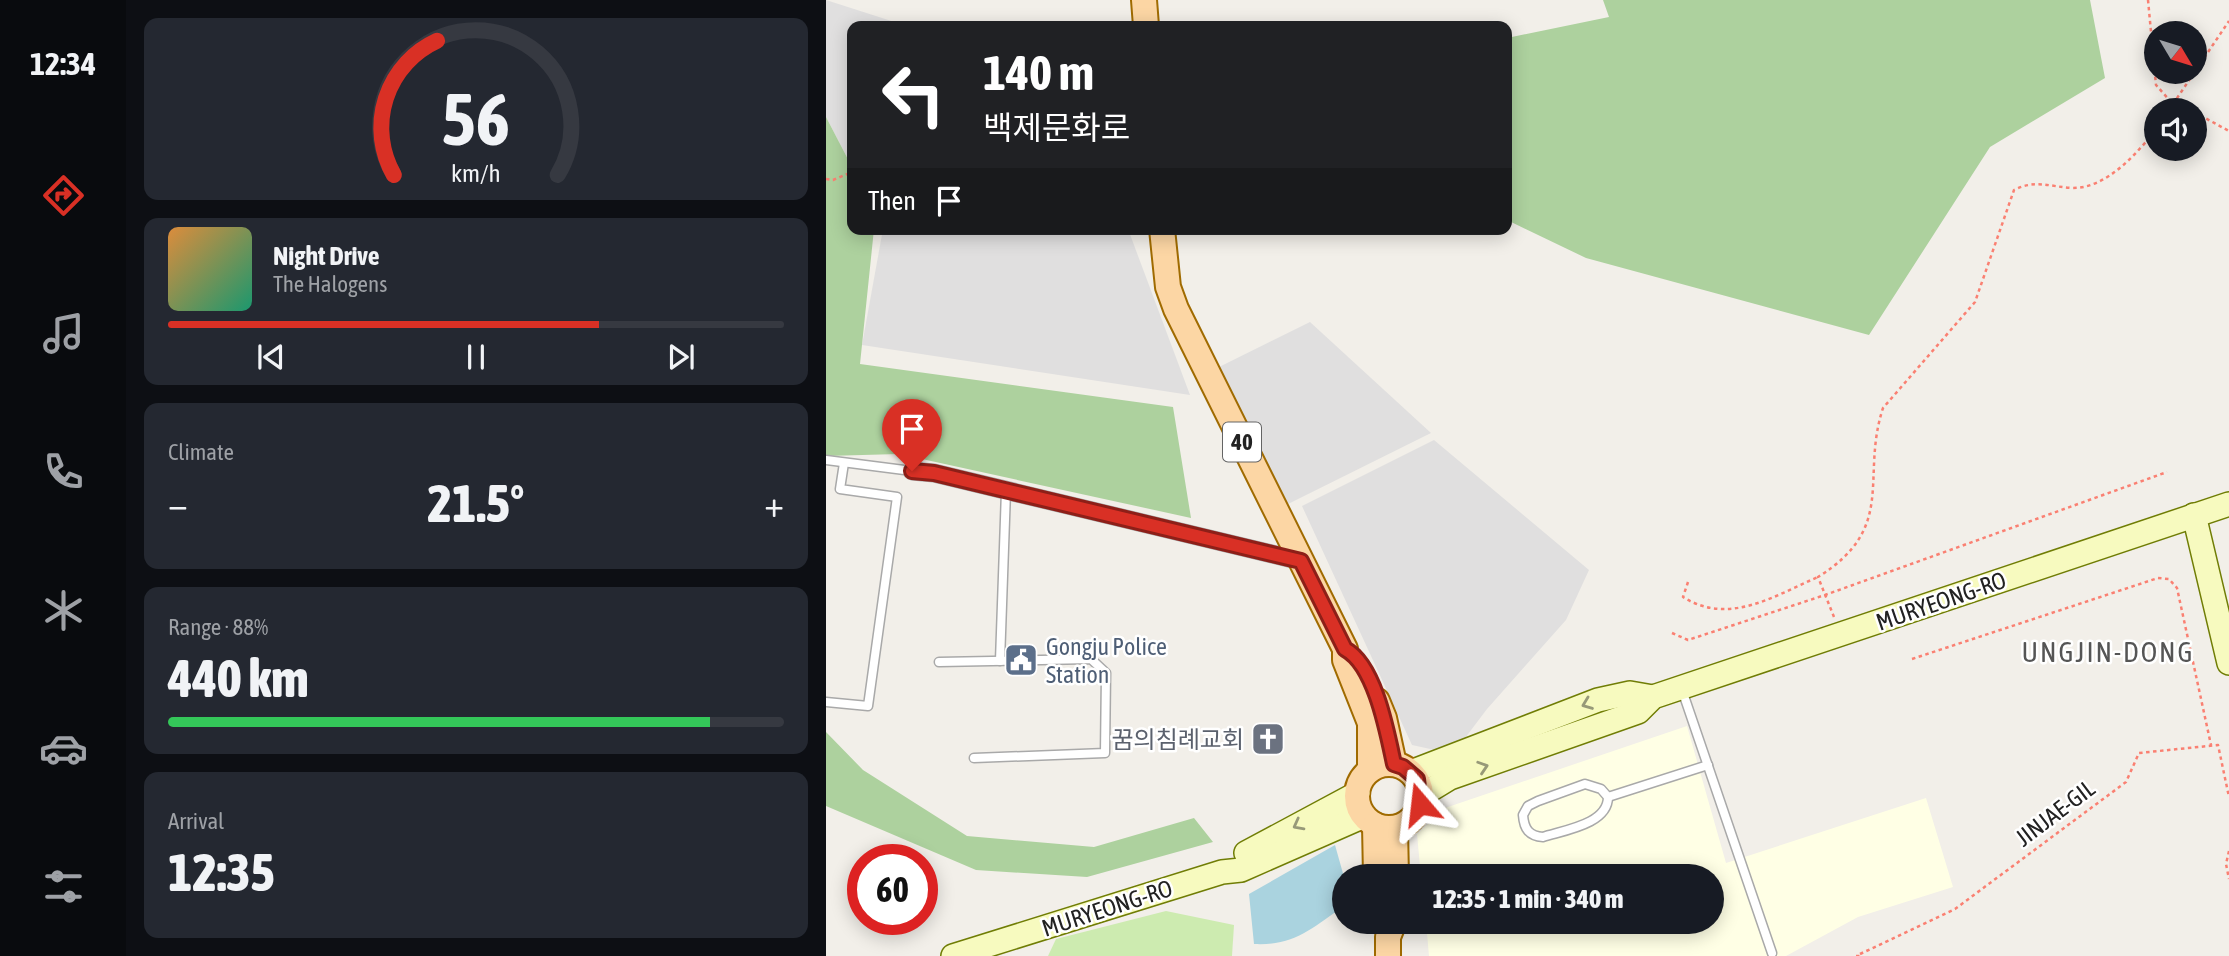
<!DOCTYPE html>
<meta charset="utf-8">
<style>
:root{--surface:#171b24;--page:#242831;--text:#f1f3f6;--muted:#9ea1a6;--line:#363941;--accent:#d93025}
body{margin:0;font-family:"Asap Condensed","Noto Sans KR",sans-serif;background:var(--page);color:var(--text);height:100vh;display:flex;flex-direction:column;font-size:26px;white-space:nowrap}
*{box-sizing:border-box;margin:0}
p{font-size:23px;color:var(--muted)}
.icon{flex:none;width:38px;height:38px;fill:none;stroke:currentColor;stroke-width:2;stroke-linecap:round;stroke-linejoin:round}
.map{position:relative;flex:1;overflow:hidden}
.panel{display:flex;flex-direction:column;gap:18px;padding:18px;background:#0d0f14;width:700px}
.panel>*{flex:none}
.top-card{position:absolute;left:21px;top:21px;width:665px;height:214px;border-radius:14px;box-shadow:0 4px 18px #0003;background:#202124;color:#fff;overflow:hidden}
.needle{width:46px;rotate:128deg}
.tools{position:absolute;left:1318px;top:21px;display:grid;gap:14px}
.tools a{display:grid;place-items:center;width:63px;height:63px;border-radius:50%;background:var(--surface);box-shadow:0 4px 18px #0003;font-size:35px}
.speed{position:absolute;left:21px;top:844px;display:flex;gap:14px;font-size:35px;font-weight:700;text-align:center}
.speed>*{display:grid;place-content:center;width:91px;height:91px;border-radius:50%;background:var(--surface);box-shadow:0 4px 18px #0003;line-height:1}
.speed .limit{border:10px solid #d22;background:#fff;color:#111}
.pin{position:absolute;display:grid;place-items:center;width:60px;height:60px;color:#fff;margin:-72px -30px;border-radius:50% 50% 50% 0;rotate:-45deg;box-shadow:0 0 7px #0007}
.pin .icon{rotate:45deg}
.me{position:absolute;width:77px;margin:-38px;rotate:343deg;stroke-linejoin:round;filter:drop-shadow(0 0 5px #0008)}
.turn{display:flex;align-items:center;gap:24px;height:147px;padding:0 21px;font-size:32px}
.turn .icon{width:91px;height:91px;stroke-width:2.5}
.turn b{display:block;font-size:49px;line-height:60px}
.then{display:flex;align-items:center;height:66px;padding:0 21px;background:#0003;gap:14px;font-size:26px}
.big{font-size:52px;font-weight:800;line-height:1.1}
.panel .widget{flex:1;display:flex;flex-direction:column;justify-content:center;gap:10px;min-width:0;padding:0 24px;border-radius:14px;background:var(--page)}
.panel .dial{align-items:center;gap:0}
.dial svg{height:182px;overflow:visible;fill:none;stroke:var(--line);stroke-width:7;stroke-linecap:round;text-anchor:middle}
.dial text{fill:var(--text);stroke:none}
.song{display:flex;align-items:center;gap:21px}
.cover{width:84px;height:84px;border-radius:10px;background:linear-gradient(135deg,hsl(30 70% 55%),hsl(160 70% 35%))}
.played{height:7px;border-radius:4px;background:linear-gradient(90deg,var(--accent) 70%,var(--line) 70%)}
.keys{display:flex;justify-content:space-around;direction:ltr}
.heat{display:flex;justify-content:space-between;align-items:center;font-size:38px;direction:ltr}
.charge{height:10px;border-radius:5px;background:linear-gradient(90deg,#34c759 88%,var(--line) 0)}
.trip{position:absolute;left:506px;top:864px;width:392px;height:70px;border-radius:35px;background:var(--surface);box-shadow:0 4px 18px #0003;font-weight:800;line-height:70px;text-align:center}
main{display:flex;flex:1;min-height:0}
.tab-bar{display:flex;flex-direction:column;width:126px;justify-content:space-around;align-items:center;background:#090b0e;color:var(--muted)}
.tab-bar .icon{width:49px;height:49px}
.tab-bar .selected{color:var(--accent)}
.tab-bar b{font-size:32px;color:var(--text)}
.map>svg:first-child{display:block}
</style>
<main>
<nav class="tab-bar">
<b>12:34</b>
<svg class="icon selected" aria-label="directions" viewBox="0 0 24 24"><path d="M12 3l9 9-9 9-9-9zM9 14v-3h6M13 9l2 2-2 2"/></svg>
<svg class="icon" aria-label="music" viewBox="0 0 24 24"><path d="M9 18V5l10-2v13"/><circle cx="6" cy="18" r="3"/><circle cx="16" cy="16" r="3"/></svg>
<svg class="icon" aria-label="phone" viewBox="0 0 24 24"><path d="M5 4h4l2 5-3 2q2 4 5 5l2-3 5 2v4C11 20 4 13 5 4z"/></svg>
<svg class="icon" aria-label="climate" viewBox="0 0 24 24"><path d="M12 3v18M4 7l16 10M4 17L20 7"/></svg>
<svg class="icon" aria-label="car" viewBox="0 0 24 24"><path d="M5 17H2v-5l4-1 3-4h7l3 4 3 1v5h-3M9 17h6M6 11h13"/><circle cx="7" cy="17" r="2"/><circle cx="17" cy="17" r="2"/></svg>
<svg class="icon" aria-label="filters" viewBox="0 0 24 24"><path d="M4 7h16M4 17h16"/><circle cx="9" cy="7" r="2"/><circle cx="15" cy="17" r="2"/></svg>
</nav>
<section class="panel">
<div class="widget dial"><svg viewBox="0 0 100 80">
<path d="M14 69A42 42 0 1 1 86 69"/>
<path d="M14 69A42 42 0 0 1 33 10" stroke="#d93025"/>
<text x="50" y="56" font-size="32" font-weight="700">56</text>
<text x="50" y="72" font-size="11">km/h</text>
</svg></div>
<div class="widget">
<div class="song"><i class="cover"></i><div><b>Night Drive</b><p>The Halogens</p></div></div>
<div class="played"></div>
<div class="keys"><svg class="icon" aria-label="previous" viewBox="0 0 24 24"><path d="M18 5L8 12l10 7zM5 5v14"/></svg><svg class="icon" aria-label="pause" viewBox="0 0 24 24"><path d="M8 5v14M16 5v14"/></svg><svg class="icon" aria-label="next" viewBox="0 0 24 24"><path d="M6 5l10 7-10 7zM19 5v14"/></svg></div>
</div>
<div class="widget"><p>Climate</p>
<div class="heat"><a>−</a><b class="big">21.5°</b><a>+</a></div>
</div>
<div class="widget"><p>Range · 88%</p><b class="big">440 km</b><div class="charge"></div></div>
<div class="widget"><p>Arrival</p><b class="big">12:35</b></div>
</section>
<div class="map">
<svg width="1403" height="956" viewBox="0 0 1403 956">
<rect width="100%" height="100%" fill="#f2efe9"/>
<!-- residential -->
<g fill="#e0dfdf">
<path d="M0,0L81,26H26V167L0,117Z"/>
<path d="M57,229H302L364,395L36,345Z"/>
<path d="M484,322L605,433L458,506L387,370Z"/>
<path d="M608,440L763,570L740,620L661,709L627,754L586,745L476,506Z"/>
</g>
<!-- education -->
<path fill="#ffffe5" d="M861,726L900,863L1100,798L1127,887L1032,917L960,956H603L600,922H886V877H595L591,834L619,808Z"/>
<!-- grass -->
<path fill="#cdebb0" d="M340,911L408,925L406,956H222L230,939Z"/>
<!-- forest -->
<g fill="#add19e">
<path d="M777,0H1264L1279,78L1164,147L1043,335L760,258L681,220V38L783,17Z"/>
<path d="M0,117L26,167V229H48L34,364L347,407L365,518L73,454L0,456Z"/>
<path d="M0,732L37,770L141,836L268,847L368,818L387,842L261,877L150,870L0,806Z"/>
</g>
<!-- water -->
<path fill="#aad3df" d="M509,845L518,877V906C486,928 469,946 428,944L423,894Z"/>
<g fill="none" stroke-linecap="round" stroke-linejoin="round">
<defs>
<g id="service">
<path d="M0,460L86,471"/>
<path d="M174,661L180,491"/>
<path d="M113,662L265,659L280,673L279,753L148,758"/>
<path d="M856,690L946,953"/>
<path d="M0,702L42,706L71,497L14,489L18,463"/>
<path d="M759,784L775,789L782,797C782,824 739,830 717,837C703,836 698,829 697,815L702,806L712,801Z"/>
<path d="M782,797L882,765"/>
</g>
<path id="minor" d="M86,471L108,473L475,561"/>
<g id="secondary">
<path d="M1368,515L1403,663"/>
<path d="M585,772L772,700L804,693L827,697"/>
<path d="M596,795L624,778L812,712L827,697L1403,504"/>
<path d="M420,853L532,793"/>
<path d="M127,956L396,872L415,870L538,816"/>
</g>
<g id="primary">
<path d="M318,0L320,26"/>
<path d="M336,229L342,287L350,309L519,649V660L544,723V770"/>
<path d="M551,701L558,718L568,764"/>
<circle cx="563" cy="796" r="32"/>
<path d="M549,825L550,877"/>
<path d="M569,828L570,877"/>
<path d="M562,956V937L568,922"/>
</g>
</defs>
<!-- service casing -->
<use href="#service" stroke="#a9a9a9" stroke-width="11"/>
<!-- minor casing -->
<use href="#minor" stroke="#a9a9a9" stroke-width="19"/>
<!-- secondary casing -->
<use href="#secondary" stroke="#707d05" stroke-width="26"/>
<!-- primary casing -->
<use href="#primary" stroke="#a06b00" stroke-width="28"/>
<!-- path -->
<g stroke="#fa8072" stroke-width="2.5" stroke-dasharray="3.5 3.5" stroke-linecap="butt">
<path d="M1322,0L1330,85L1346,103L1366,110"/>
<path d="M1343,110L1403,21"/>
<path d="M1368,112L1403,131"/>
<path d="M0,179L7,180L26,172"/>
<path d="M862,582L857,597C903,626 948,596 992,577"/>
<path d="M1008,617L992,577C1072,527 1034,478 1057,408L1149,302L1188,190C1210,179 1224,187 1247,188C1281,188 1310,154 1330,130"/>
<path d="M846,633L862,640L999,595L1341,472"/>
<path d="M1086,659L1332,578L1343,579L1351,588L1385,745"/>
<path d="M1403,851L1400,864L1403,879"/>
<path d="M1034,954L1129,909L1300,782L1313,753L1392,745L1403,797"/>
<path d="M1030,956H1035"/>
</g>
<!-- service -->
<use href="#service" stroke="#fff" stroke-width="8"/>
<!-- minor -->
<use href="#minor" stroke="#fff" stroke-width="16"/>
<!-- secondary -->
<use href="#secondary" stroke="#f7fabf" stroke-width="23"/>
<!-- primary -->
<use href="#primary" stroke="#fcd6a4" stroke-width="24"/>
</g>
<!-- one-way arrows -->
<defs><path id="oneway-chevron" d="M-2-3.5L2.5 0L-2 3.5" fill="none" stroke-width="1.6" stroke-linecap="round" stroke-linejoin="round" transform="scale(1.75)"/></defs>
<g stroke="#979978">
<use href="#oneway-chevron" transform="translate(761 704) rotate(159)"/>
<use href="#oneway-chevron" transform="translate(657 767) rotate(-18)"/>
<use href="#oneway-chevron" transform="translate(472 825) rotate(152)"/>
</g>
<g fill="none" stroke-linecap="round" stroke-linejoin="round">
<defs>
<path id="route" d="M86,471L108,473L475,561L519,649C549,665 561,731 568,764L577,767L591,779L594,804"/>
</defs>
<!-- route casing -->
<use href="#route" stroke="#8d1f18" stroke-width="18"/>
<!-- route -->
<use href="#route" stroke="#d93025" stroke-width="12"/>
</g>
<!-- icons -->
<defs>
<symbol id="civic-square" viewBox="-11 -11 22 22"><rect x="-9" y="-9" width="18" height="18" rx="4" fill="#5c6f8a" stroke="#fff"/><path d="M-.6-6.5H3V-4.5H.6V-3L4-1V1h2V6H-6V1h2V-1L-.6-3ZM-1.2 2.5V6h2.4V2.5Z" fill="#fff"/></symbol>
<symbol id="church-square" viewBox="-11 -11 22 22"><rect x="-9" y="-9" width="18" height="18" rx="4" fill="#6b7280" stroke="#fff"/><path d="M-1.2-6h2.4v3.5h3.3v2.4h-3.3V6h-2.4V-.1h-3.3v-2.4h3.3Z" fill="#fff"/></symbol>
</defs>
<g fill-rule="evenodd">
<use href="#civic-square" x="176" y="641" width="38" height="38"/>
<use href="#church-square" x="423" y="720" width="38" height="38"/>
</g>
<g text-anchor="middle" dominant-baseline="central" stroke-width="5" stroke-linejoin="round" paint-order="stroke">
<!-- shield labels -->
<rect fill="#fff" stroke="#646464" stroke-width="2" x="397" y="422.5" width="38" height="39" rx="5"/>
<g font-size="23" font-weight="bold" fill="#222">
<text x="416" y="442">40</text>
</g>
<!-- street labels -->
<g font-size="24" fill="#222" stroke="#fff">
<text transform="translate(1115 601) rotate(-19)">MURYEONG-RO</text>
<text transform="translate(1229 813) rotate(-37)">JINJAE-GIL</text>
<text transform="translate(281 908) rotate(-18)">MURYEONG-RO</text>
</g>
<!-- service labels -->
<g font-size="24" fill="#4e5e75" stroke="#fff" text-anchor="start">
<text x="220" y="646">Gongju Police<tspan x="220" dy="28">Station</tspan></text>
</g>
<!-- worship labels -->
<g font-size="24" fill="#5b616d" stroke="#fff" text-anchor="end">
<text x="418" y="739">꿈의침례교회</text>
</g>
<!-- quarter labels -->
<g font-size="28" letter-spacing="2" fill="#555" stroke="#fff">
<text x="1282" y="652">UNGJIN-DONG</text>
</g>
</g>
</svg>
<div class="tools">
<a><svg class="needle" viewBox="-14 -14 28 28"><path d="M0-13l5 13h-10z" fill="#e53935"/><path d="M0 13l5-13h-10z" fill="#9ea1a6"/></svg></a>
<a><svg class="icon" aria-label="sound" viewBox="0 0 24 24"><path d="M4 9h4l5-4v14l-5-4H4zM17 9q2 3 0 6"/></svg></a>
</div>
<div class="speed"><div class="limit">60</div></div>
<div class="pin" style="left:86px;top:471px;background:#d93025"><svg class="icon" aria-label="arrive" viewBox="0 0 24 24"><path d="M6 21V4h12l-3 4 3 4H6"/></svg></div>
<svg class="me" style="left:594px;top:804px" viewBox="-20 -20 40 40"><path d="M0-17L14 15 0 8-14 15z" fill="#d93025" stroke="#fff" stroke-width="4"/></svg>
<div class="trip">12:35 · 1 min · 340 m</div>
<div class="top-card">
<div class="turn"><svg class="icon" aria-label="left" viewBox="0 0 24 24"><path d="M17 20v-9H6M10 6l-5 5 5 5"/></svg><div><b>140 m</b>백제문화로</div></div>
<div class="then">Then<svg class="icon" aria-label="arrive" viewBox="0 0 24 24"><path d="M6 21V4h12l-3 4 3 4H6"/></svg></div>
</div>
</div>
</main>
